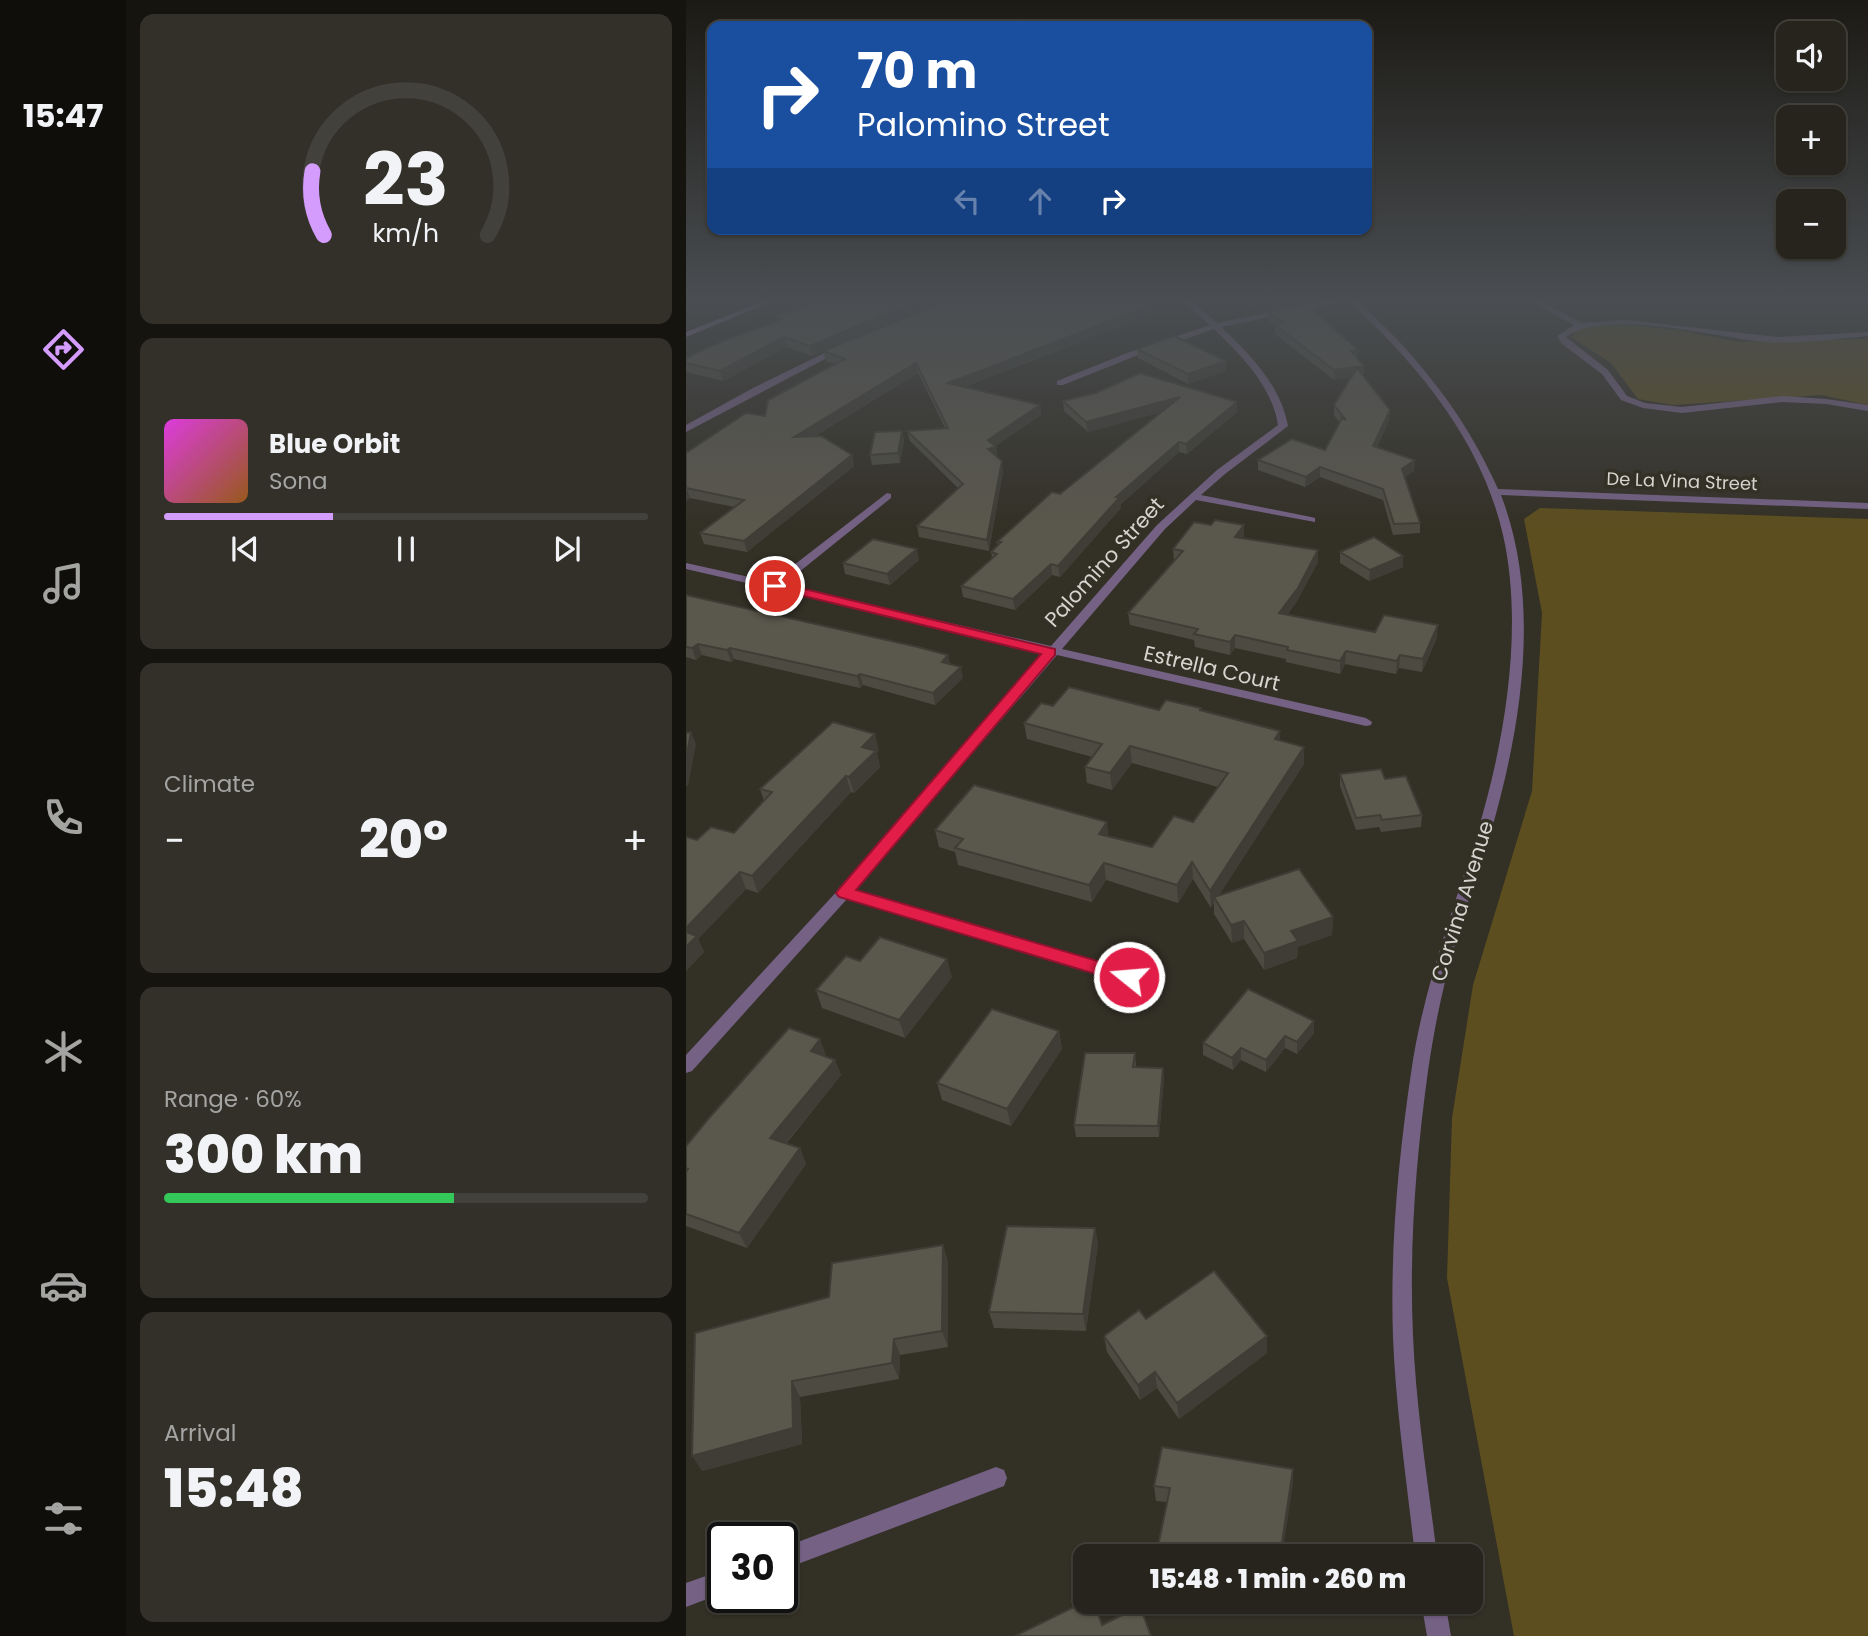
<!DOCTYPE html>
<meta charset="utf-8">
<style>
:root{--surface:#26241c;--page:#323029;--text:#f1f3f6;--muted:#a4a4a3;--line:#42413b;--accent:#d39cfd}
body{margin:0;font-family:Poppins,sans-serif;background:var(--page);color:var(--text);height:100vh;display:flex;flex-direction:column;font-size:26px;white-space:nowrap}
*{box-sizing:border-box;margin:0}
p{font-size:23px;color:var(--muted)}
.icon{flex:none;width:38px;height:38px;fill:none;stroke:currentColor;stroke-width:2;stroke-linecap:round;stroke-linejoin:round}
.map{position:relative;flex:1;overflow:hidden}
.panel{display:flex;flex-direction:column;gap:14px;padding:14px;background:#15140f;width:560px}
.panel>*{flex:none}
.guide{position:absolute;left:21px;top:21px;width:665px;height:214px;border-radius:14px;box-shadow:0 2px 5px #0004,0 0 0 2px var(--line);background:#1a4fa0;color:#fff;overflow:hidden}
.controls{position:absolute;left:1090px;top:21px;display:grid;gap:14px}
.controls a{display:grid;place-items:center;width:70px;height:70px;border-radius:14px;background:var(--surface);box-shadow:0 2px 5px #0004,0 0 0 2px var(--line);font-size:35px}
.speed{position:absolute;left:21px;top:1522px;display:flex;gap:14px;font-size:35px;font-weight:700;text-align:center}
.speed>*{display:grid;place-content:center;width:91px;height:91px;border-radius:50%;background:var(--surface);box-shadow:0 2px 5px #0004,0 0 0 2px var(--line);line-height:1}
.speed .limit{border:4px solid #111;border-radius:10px;background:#fff;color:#111}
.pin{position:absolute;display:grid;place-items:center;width:60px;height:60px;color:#fff;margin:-30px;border:4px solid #fff;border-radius:50%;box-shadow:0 2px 7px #0007}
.me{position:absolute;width:77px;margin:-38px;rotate:287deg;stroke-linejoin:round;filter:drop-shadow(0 0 5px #0008)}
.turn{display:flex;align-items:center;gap:24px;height:147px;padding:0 35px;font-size:32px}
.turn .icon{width:91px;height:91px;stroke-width:2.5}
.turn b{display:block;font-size:49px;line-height:60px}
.lanes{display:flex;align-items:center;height:66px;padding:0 35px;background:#0003;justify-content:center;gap:35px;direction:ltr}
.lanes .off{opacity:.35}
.big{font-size:52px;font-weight:800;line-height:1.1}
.panel .card{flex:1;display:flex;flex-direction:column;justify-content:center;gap:10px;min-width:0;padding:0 24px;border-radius:14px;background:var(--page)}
.panel .dial{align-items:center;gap:0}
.dial svg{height:182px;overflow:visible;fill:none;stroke:var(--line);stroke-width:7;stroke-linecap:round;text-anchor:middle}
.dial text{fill:var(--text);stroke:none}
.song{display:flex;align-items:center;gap:21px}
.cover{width:84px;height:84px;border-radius:10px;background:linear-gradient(135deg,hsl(300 70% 55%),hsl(30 70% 35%))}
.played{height:7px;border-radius:4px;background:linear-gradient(90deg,var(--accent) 35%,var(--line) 35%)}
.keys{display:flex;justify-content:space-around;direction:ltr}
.heat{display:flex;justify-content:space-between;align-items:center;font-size:38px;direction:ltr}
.charge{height:10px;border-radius:5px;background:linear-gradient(90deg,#34c759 60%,var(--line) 0)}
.trip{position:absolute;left:387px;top:1544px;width:410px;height:70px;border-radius:14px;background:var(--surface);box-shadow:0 2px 5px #0004,0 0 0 2px var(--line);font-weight:800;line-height:70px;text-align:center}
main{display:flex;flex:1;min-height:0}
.tabs{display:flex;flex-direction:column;width:126px;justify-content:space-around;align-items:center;background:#0f0e0b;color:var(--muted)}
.tabs .icon{width:49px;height:49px}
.tabs .selected{color:var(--accent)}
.tabs b{font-size:32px;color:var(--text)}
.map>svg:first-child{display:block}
</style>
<main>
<nav class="tabs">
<b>15:47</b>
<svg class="icon selected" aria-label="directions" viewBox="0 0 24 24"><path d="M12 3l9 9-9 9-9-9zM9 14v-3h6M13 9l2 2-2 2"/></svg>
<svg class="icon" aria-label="music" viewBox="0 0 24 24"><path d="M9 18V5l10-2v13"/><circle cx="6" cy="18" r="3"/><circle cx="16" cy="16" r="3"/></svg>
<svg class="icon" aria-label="phone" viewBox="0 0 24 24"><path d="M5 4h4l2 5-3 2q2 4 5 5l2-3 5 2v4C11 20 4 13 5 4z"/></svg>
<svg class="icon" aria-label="climate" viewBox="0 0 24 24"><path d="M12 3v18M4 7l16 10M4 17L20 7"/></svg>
<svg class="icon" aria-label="car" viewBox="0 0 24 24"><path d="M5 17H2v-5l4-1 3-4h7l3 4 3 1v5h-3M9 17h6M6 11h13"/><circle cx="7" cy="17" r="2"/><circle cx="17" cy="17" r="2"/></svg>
<svg class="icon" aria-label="filters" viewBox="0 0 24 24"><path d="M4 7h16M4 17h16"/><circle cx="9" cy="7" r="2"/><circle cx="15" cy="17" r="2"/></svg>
</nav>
<section class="panel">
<div class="card dial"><svg viewBox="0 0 100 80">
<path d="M14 69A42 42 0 1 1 86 69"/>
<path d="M14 69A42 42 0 0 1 9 41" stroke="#d39cfd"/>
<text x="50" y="56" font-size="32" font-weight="700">23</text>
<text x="50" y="72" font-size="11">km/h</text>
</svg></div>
<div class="card">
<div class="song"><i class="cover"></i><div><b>Blue Orbit</b><p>Sona</p></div></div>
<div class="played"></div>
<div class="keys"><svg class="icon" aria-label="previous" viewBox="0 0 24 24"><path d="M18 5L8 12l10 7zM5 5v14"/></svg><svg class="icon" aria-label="pause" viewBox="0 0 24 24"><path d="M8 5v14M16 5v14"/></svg><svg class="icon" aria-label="next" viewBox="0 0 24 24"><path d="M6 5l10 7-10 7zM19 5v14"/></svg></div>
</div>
<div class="card"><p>Climate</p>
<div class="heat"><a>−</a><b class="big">20°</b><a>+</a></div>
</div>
<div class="card"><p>Range · 60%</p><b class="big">300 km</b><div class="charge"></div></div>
<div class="card"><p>Arrival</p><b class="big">15:48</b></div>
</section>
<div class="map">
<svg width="1182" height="1636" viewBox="0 0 1182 1636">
<rect width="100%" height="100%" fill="#333026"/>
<!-- green -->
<g fill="#5c4e1f">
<path d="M923,323L993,330L1051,342L1182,339V405L1135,395L987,405L952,399L925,363L885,337L893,329Z"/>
<path d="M854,508L1182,519V1636H828L761,1278L766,1118L787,985L846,791L856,613L838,519Z"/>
</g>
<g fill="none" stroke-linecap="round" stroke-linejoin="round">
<!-- street -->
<g fill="#746184" fill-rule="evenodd">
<path d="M493,298H502L531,323L654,298H668C729,352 779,414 812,489L1182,503V509L815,495C853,594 838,710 811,810C799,857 781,902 768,949C756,989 748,1030 742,1071C730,1158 723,1247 727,1335C730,1409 742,1482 751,1556H729C721,1483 710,1411 707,1338C704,1249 712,1161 725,1073C737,988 767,912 792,830C819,741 838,627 817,535C796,442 732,364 662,301L535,327C564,354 595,386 602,426L539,474L515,495L625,517L629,518V522L510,500L479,529L376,649L680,718L686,722L685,725L680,726L371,655L168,891L449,973L451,977L449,981L443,983L161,899L6,1071L0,1073V1055L153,889L360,652L0,569V563L86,582L201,493L205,494V498L97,585L365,646L471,525L531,470L592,425C586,386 555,355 528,329L447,357L377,385H371V381L441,353L524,325Z"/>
<path d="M839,298H849L896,323L939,320L1093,337L1182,332V336C1148,339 1114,344 1080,342C1029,338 922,307 880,337L922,370L941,396L959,403L996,407L1097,396L1140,399L1182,405V411L1140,404L1097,402L996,413L957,408L935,400L916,374L876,344L871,336L888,325Z"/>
<path d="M153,346L160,348L0,432V425L67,388Z"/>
<path d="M310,1467L318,1470L321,1478L318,1486L96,1570V1548Z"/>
<path d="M37,1570V1593L0,1607V1583Z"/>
<path d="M735,1601H759L765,1636H741Z"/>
</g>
<!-- secondary -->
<path fill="#9a7bb3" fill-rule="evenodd" d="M85,298H95L0,337V332Z"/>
</g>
<!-- wall -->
<g fill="#4d4b41">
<path d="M553,298H610V303L571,312Z"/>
<path d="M129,302L472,312L278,387L354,405L355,415L309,446L312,457L317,471L303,551L233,537L231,526L272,488L224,441L221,431L259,428L232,373L129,436L166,455L168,466L61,552L18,544L14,533L48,507L4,498L0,501V453L79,416L149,364L140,361L137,351L239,309L205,322L126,356L101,347L37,381L0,372V358L92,320L91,316L129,303Z"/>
<path d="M582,311L672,359L678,366V376H677L704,410L703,420L691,447L729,460L728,471L719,477L734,523V533L707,535L697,500L634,477L619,487L572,470V460L639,450L653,422L648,415V405L665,377L648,380L589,334V326L582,320Z"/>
<path d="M451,349L540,371L502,384L452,358Z"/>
<path d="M377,401L551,402V412L501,454L493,452L435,504V508L374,577L366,575L329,610L277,597L275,586L306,558L305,552L312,546L311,542L374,494L475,412L402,432L378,411Z"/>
<path d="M216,431L218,441L214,463L186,465L184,455Z"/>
<path d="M525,525L558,537L557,538L632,562L611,601L601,615L689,632L751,638L736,672L713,668L710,674L659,664L654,674L600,662V659L549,648L544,655L509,647L508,640L444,625L442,613L488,561L487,549Z"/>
<path d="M654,552L717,556V567L683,581L654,563Z"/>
<path d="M233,560L204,585L159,574L157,563Z"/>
<path d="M0,595L264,664L277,678L249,705L177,685L174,688L48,659L45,662L16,655L10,660L0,657Z"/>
<path d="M367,706L473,710L515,708V711L594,731V741L618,764L533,895L647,917L646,935L612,947L611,958L578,970L558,939L546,943L528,914V903L525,908L507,879L492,903L420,880L406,902L272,865L269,852L253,847L249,830L422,836L466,847L507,822L532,787L446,763L426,790L401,783L399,767L406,757L341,739L338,723Z"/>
<path d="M193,750L191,753L194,767L168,793L165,792L72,893L60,889L12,939L18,952L0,971V837L11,840L48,833L78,801L74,789Z"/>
<path d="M654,774L699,779L736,815L735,827L695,832L693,827L670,830L654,786Z"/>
<path d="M174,961L266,977L219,1038L136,1008L130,990Z"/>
<path d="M373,1031L376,1049L325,1126L256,1100L251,1083Z"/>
<path d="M628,1033L611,1054L599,1048L580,1072L555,1060L547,1070L517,1055V1043Z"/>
<path d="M134,1039L139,1056L149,1060L155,1075L100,1144L114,1148L120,1164L61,1248L0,1226V1146Z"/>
<path d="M449,1053L450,1067L477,1068L478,1079L473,1137H390L388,1125Z"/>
<path d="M409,1228L412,1244L400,1331L308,1328L303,1312Z"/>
<path d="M257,1245L262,1262V1347L214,1355L213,1379L114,1397L116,1444L16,1471L143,1297Z"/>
<path d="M460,1319L581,1353L493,1419L471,1388L454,1400L421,1352L418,1336Z"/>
<path d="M607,1484L481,1502L470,1501L468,1486Z"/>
</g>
<!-- shaded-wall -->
<g fill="#3f3d35">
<path d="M245,298H271L205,322L126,356L124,346L203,313Z"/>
<path d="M595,298H610V303L571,312V303Z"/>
<path d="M471,303L472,312L264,392L262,383Z"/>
<path d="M98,337L101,347L37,381L34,371Z"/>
<path d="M672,350V360L665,351Z"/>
<path d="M540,361V371L502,384V374Z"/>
<path d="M230,363L232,373L110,447L108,437Z"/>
<path d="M678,366V376L648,380V370Z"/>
<path d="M494,397L495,407L402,432L400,422Z"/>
<path d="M551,402V412L501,454L500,444Z"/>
<path d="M354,405L355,415L308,447H310L312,457L302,449V440Z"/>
<path d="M704,410L703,420L686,456L687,446Z"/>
<path d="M216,431L218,441L214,463L212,453Z"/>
<path d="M493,442V452L435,504V508L374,577L372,566L430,497Z"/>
<path d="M166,455L168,466L61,552L58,541Z"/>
<path d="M729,460L728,471L715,480L716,469Z"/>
<path d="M316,461L317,471L303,551L301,540Z"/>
<path d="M634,467V477L619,487L620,477Z"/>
<path d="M0,488L4,498L0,501Z"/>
<path d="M558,525V537L550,549L549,537Z"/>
<path d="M231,549L233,560L204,585L201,574Z"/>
<path d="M632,550V562L611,601L593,625V613Z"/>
<path d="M717,556V567L683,581L684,570Z"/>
<path d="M365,564L366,575L329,610L327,599Z"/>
<path d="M752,625L751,638L736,672L737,659Z"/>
<path d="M549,635V648L544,655V642Z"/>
<path d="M12,644L16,655L10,660L6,648Z"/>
<path d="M44,648L48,659L45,662L41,650Z"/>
<path d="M660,651L659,664L654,674V661Z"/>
<path d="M262,655L265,667L256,662Z"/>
<path d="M714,655L713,668L710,674L711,661Z"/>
<path d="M275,667L277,678L249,705L247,693Z"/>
<path d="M174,674L177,685L174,688L171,676Z"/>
<path d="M594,731V748L589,739Z"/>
<path d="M5,732L10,744L2,786H0V760Z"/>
<path d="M189,734L193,750L191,753L194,767L168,793L163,777L176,747Z"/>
<path d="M444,746L446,763L426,790L424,773Z"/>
<path d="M618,747V764L530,900L528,897V903L525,908L524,891Z"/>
<path d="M160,776L165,792L72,893L66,876Z"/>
<path d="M421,822L423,839L413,834Z"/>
<path d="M506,862L507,879L492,903L491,885Z"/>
<path d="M418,863L420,880L406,902L403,885Z"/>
<path d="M54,872L60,889L12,939L18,952L0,971V928Z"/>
<path d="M647,917L646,935L612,947L611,958L578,970V953L605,931Z"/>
<path d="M558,921V939L546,943L545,925Z"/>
<path d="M261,959L266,977L219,1038L213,1020Z"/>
<path d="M628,1021V1033L611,1054V1042Z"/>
<path d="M373,1031L376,1049L325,1126L321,1109Z"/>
<path d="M599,1036V1048L580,1072V1060Z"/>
<path d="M134,1039L140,1055L131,1066L125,1051Z"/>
<path d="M555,1048V1060L547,1070L546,1058Z"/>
<path d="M149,1060L155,1075L91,1154L84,1138Z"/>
<path d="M477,1068L478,1079L473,1137L472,1126Z"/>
<path d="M114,1148L120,1164L61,1248L53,1233Z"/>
<path d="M409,1228L412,1244L400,1331L397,1314Z"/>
<path d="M257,1245L262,1262V1347L256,1331Z"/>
<path d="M581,1336V1353L493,1419L491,1403Z"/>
<path d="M208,1339L214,1355L213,1379L206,1363Z"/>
<path d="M469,1372L471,1388L454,1400L452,1385Z"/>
<path d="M106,1381L114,1397L116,1444L16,1471L6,1456Z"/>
<path d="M607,1469V1484L596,1556H594Z"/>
</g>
<!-- building -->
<g fill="#5a574c" stroke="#3f3d35" stroke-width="2">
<path d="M140,298H245L203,313L124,346L98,337L34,371L0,363V358L27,345L96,319L91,316L131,302H129Z"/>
<path d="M268,298H461L471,303L262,383L354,405L302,440L310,447L302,449L316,461L301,540L231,526L277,484L221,431L262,428L230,363L108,437L135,436L166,455L58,541L14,533L58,500L0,488V453L60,413L79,416L82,400L159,359L137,351Z"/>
<path d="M564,298H595L571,303Z"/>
<path d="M620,303L672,350L665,351L678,366L648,370L589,325L598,323L582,311Z"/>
<path d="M488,336L540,361L502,374L451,349Z"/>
<path d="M671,368L704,410L687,446L729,460L716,469L734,523L708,524L697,489L634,467L620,477L572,460L606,439L639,450L656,418L660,420L648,405Z"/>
<path d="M454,373L551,402L500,444L493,442L430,497H434L372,566L365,564L327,599L275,586L311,554L305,552L315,542H311L366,492L374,494L494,397L400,422L377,401L410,393Z"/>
<path d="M216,431L212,453L184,455L189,432Z"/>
<path d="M529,520L558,525L549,537L632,550L612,588L593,613L689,632L698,615L752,625L737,659L714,655L711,661L660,651L654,661L601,650L602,647L549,635L544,642L508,634L512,629L442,613L497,551L487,549L508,522L525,525Z"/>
<path d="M688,537L717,556L684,570L654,552Z"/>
<path d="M187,539L231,549L201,574L157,563Z"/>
<path d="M0,595L232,647L262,655L256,662L275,667L247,693L174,674L171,676L44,648L41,650L12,644L6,648L0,647Z"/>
<path d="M383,687L473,710L480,700L515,708L514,710L594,731L589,739L618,747L524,891L506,862L491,885L418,863L403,885L269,848L277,839L249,830L288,785L421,822L413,834L466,847L488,816L507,822L542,773L444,746L424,773L399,767L416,744L338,723L355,703L367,706Z"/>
<path d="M147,722L189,734L176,747L190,751L163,777L160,776L66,876L54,872L0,928V837L11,840L25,827L48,833L86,792L74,789Z"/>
<path d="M5,732L0,760V733Z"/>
<path d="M695,769L699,779L720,776L736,815L696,820L694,815L670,818L654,774Z"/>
<path d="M613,869L647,917L605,931L612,941L578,953L558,921L545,925L528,897Z"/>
<path d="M0,932L11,936L0,947Z"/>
<path d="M194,937L261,959L213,1020L130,990L160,956L174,961Z"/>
<path d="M562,989L628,1021L611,1042L599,1036L580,1060L555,1048L546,1058L517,1043Z"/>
<path d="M306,1009L373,1031L321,1109L251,1083Z"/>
<path d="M103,1028L134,1039L125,1051L149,1060L84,1138L114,1148L53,1233L0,1214V1172L2,1169L0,1168V1146L23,1118Z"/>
<path d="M399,1053H449L447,1067L477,1068L472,1126L388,1125Z"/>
<path d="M321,1226L409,1228L397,1314L303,1312Z"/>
<path d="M257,1245L256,1331L208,1339L206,1363L106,1381L107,1428L6,1456L9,1333L143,1297L146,1263Z"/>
<path d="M528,1271L581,1336L491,1403L469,1372L452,1385L418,1336L453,1310L460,1319Z"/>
<path d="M476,1447L607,1469L594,1556H470L484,1488L468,1486Z"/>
<path d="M400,1601H408L416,1625L454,1606L465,1636H329Z"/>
</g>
<!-- sky -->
<linearGradient id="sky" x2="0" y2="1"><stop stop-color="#1c1a15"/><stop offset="0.57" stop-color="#4a4e52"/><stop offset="1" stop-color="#4a4e52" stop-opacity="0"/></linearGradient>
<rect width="1182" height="527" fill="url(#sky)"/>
<!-- route -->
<path fill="#e11d48" stroke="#92132f" stroke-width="2" d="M89,582L369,649V655L170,890L449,972L452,977L449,982L443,984L153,897L150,893L153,889L355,654L85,588L83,586Z"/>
<g text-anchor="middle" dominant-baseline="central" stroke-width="7" stroke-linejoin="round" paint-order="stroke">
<!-- far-street labels -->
<g font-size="18" fill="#d5d4ce" stroke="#333026">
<text transform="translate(996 481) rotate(2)">De La Vina Street</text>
</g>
<!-- street labels -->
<g font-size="21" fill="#d5d4ce" stroke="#333026">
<text transform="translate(418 562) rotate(-48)">Palomino Street</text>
<text transform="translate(526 668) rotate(13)">Estrella Court</text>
<text transform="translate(776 901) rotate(-73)">Corvina Avenue</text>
</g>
</g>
</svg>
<div class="controls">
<a><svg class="icon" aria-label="sound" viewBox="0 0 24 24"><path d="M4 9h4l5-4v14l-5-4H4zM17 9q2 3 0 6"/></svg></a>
<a>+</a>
<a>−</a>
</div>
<div class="speed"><div class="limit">30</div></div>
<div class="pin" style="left:89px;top:586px;background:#d93025"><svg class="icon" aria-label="arrive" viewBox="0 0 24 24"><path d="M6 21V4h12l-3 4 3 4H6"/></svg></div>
<svg class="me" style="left:443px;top:977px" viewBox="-20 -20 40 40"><circle r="17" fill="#e11d48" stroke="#fff" stroke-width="3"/><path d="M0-11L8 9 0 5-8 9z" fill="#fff"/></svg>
<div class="trip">15:48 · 1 min · 260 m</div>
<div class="guide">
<div class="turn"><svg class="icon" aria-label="right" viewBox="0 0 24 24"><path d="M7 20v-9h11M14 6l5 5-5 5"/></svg><div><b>70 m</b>Palomino Street</div></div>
<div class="lanes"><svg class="icon off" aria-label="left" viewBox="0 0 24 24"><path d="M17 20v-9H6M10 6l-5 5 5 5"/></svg><svg class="icon off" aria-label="ahead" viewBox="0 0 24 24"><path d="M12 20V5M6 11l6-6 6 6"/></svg><svg class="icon" aria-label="right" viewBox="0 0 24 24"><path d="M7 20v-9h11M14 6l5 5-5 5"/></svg></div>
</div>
</div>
</main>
